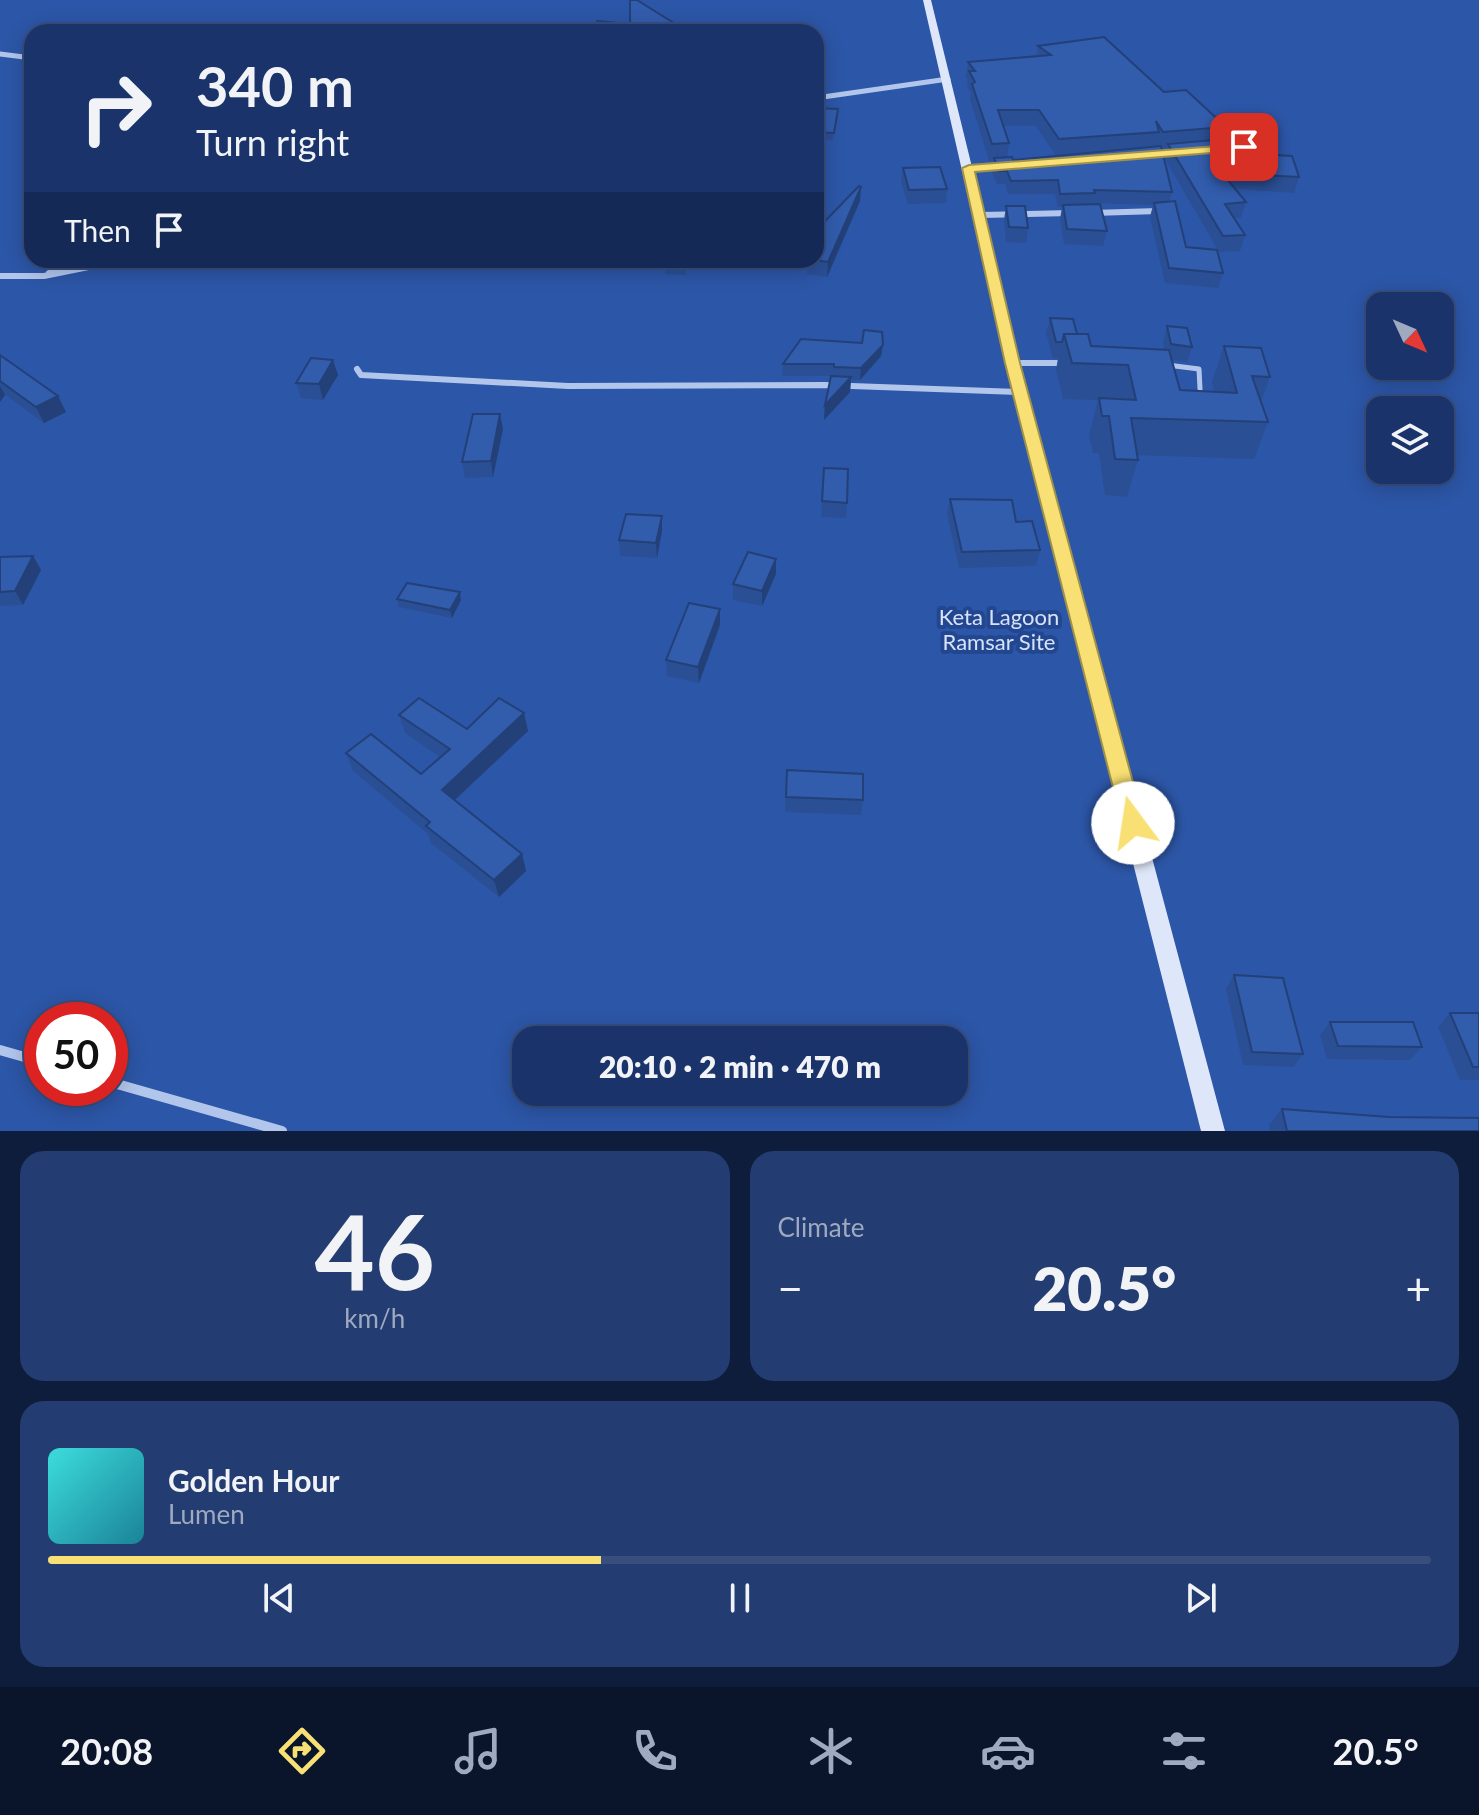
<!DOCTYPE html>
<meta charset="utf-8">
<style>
:root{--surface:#1a346b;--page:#233c71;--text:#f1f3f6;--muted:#9faac1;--line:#384f7e;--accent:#f8e074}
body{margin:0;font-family:Lato,sans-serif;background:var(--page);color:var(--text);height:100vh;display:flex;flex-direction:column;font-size:30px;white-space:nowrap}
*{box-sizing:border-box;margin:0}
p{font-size:26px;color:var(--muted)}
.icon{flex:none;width:44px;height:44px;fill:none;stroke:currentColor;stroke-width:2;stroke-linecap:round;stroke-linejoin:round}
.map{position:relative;height:1131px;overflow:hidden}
.panel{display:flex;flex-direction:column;gap:20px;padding:20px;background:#0e1d3b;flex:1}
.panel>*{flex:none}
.banner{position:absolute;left:24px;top:24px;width:800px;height:244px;border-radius:24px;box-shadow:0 4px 20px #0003,0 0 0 2px var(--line);background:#1a346b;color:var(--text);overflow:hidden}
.needle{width:52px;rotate:134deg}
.tools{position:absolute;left:1366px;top:292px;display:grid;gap:16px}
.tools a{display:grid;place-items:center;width:88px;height:88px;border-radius:16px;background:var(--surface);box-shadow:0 4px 20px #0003,0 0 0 2px var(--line);font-size:40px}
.speed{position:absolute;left:24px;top:1002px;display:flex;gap:16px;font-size:40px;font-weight:700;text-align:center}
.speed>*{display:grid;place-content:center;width:104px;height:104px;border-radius:50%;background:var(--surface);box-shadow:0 4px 20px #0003,0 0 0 2px var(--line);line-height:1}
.speed .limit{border:12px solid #d22;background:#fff;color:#111}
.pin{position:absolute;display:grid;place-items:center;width:68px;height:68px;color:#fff;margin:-34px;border-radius:16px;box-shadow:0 4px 12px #0006}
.me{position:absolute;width:88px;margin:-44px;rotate:346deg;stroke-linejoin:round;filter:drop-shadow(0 0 6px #0008)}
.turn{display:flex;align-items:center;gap:28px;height:168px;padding:0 40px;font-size:36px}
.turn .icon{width:104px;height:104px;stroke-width:2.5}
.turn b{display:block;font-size:56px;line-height:68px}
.then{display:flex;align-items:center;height:76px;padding:0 40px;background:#0003;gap:16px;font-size:30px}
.big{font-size:60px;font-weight:800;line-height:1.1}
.panel .tile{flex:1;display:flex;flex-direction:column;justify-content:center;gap:12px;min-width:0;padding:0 28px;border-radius:24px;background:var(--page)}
.panel .dial{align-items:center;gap:0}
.dial b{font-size:104px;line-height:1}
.song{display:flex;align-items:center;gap:24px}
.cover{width:96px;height:96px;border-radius:12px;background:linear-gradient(135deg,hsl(180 70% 55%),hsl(190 70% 35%))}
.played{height:8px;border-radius:4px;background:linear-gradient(90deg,var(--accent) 40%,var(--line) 40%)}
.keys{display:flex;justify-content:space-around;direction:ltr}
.heat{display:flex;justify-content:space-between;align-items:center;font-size:44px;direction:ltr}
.panel .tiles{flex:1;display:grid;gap:20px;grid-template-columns:1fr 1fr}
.tile:last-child{grid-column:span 2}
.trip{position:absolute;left:512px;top:1026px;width:456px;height:80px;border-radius:24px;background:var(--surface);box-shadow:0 4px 20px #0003,0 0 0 2px var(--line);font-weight:800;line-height:80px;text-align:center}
.tab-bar{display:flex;height:128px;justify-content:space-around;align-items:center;background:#0a152b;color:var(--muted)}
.tab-bar .icon{width:56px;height:56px}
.tab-bar .selected{color:var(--accent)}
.tab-bar b{font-size:36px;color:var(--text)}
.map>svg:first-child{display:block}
</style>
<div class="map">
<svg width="1479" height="1131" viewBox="0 0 1479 1131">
<rect width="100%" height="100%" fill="#22468f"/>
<!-- green -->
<path fill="#2c56a7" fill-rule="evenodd" d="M0,0H1479V1131H0ZM32,32H816V260H32ZM1380,306H1440V366H1380ZM1380,410H1440V470H1380ZM42,1020H110V1088H42ZM526,1040H954V1092H526Z"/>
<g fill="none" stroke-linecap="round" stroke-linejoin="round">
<!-- pedestrian -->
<path stroke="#b2c6ec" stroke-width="5" d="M1167,365L1199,369L1200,389"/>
<!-- minor-far2 -->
<g stroke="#b2c6ec" stroke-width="5">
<path d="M0,54L32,58"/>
<path d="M816,98L948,79"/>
<path d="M969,168L1004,165"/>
</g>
<!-- minor-far1 -->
<g stroke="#b2c6ec" stroke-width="6">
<path d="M1092,213L1159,211"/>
<path d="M980,215L1071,213"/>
<path d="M49,273L70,260"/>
<path d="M0,276H44L123,260"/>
<path d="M1013,363H1067"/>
<path d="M357,369L361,375L568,386L824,385L1021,392"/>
</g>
<!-- minor -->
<g stroke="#b2c6ec" stroke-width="10">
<path d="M0,1050L42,1062"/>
<path d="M110,1082L282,1131"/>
</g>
<!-- secondary -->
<path fill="#dee7f9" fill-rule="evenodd" d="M923,0H931L1020,363L1225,1131H1201L1006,363Z"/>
</g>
<!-- wall -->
<g fill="#2b4f94" fill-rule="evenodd">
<path d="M1038,46L1164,92L1226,127L1222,140L1259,154L1299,177L1294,193L1236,189L1246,202L1241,218H1234L1245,235L1240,251L1219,252L1165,159L1168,147L1161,148L1172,192L1169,202L1186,247L1223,273L1218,288L1165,283L1150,217L1153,205L1093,203L1107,231L1103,246L1064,244L1060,219L1062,207H1058L1055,194H1008L1005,184H997L992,172L994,161H989L970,99L971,93L967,86L968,80L966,77L968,62L1037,56ZM1004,126H1036L1056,156L1013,160L1007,157L1009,143Z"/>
<path d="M816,108L838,116L833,140L816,139Z"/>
<path d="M903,168L947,189L946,203L908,204L901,182Z"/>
<path d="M860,201L827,277L807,274L808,260H816Z"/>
<path d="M1006,206L1028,228L1026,243L1006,242L1004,220Z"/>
<path d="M477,260H503V268L478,269Z"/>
<path d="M665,260H685L686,275L665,274Z"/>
<path d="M1050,318L1077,334L1091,346L1164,350L1163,341L1167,326L1192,347L1187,362L1172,360L1180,390L1214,392L1212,382L1224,346L1270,377L1261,402L1268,422L1254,459L1137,455L1138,460L1127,497L1105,495L1099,453H1093L1089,435L1098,400L1063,399L1056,370L1058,358H1053L1046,333Z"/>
<path d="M883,345L881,356L860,380H851L850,392L824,420L825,405L831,376H782L783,364Z"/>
<path d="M0,355L58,396L66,412L44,423L3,393L5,395L0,402Z"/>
<path d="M338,375L323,400L301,398L296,383Z"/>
<path d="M503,429L493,477L465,478L462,462Z"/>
<path d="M824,468L847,503L846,518L821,517Z"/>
<path d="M950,499L1016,522L1040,550L1036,566L959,568L947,514Z"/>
<path d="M662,516V531L657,558L620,556L619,540Z"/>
<path d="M33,556L41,570L23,605L0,606V557Z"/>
<path d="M776,559V574L762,606L733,600V584Z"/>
<path d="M397,599L461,600L452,618L399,607Z"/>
<path d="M720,625L699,683L667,676L666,660Z"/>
<path d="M399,715L467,729L528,731L455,800L522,854L526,871L499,897L431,843L428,834L353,771L346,753L421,774L440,757L405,733Z"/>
<path d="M787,770L863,800L861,815L785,812Z"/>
<path d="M1234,975L1303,1054L1293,1067L1243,1065L1226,989Z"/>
<path d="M1450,1013H1479V1080H1460L1438,1027Z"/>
<path d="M1330,1022L1422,1047L1410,1060L1327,1059L1320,1035Z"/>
<path d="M1282,1109L1389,1117L1479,1131H1270L1269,1125Z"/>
</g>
<!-- shaded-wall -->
<g fill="#234078">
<path d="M861,187L860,201L827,277L828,262Z"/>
<path d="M883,345L881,356L860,380L861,368Z"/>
<path d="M333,360L338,375L323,400L319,384Z"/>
<path d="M851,377L850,392L824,420L825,405Z"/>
<path d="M0,386L5,395L0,402Z"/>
<path d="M58,396L66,412L44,423L36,407Z"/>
<path d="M500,414L503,429L493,477L491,461Z"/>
<path d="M662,516V531L657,558L656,543Z"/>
<path d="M33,556L41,570L23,605L15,591Z"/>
<path d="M776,559V574L762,606V591Z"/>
<path d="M460,592L461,600L452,618L450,610Z"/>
<path d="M720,609V625L699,683L698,667Z"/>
<path d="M524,713L528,731L447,807L442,790Z"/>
<path d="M522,854L526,871L499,897L494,880Z"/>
</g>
<!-- building -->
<g fill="#325cac" stroke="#234078" stroke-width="2">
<path d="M630,0H637L688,32H594L597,21L630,24Z"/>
<path d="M504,30L525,32H503Z"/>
<path d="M1104,37L1164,92L1186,90L1226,127L1163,132L1156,121L1159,132L1059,139L1039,110H998L1009,143L992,144L972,84L975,82L969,71H975L968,62L1051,55L1038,46Z"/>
<path d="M816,108L838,109L834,133L816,132Z"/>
<path d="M1237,138L1254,141L1259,154L1292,156L1299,177L1222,173L1246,202L1225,204L1245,235L1223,236L1168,144Z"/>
<path d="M1161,146L1172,192L1094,190L1095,193L1060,194L1058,180L1011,181L1007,171H999L994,158L1012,157L1013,160Z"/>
<path d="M940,167L947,189L909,190L903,168Z"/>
<path d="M859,186L861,187L828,262L814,260H816V242L826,220Z"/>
<path d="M1175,201L1186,247L1217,250L1223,273L1169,268L1154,203Z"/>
<path d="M1100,204L1107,231L1067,229L1063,205Z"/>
<path d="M1006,206H1025L1028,228L1009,227Z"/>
<path d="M665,260H685L686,268L665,267Z"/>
<path d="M1050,318L1073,319L1077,334H1064L1062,342H1056Z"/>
<path d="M1167,326L1187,328L1192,347L1171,344Z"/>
<path d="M864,330L882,332L883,345L861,368L834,367V364H783L801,339L862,343Z"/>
<path d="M1064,334H1088L1091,346L1169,350L1180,390L1237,393L1224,346L1261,348L1270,377L1252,376L1268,422L1131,418L1138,460L1115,459L1109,416H1102L1099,398L1136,400L1128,365L1072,363Z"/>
<path d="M0,355L58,396L36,407L0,381Z"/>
<path d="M311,358L333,360L319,384L296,383Z"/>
<path d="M831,376L851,377L825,405Z"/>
<path d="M473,414H500L491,461L462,462Z"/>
<path d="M824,468L848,469L847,503L822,501Z"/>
<path d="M950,499L1012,500L1016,522L1032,521L1040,550L962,552Z"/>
<path d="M626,514L662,516L656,543L619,540Z"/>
<path d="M748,552L776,559L762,591L733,584Z"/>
<path d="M33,556L15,591L0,592V557Z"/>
<path d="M407,583L460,592L450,610L397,599Z"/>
<path d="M689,603L720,609L698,667L666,660Z"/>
<path d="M419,698L467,729L499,698L524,713L442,790L522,854L494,880L426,826L430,822L346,753L371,734L421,774L450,749L399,715Z"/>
<path d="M787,770L863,774V800L786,797Z"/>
<path d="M1234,975L1283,978L1303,1054L1252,1052Z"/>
<path d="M1450,1013H1479V1067H1473Z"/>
<path d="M1330,1022H1413L1422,1047L1338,1046Z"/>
<path d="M1282,1109L1389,1117L1479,1118V1131H1287Z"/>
</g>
<!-- route -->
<path fill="#f8e074" stroke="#a1924b" stroke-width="2" d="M1244,144L1248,145V150L975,172L1020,363L1144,823L1141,830H1125L1122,823L1005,363L962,168L969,165Z"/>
<g text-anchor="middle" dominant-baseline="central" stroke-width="8" stroke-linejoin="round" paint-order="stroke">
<!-- park labels -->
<g font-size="22" fill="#d7e3f9" stroke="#22468f">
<text x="999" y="616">Keta Lagoon<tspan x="999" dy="25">Ramsar Site</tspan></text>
</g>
</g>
</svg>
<div class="tools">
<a><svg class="needle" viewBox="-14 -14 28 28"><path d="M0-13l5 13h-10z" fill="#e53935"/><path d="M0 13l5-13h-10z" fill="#9faac1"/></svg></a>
<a><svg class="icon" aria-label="layers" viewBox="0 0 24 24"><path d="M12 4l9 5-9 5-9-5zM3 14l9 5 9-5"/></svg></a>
</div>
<div class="speed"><div class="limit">50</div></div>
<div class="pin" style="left:1244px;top:147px;background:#d93025"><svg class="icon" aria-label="arrive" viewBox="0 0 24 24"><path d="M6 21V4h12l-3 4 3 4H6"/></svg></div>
<svg class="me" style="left:1133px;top:823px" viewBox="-20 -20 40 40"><circle r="19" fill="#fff"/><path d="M0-13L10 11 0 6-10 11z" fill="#f8e074"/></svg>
<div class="trip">20:10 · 2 min · 470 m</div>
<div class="banner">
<div class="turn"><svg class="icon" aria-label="right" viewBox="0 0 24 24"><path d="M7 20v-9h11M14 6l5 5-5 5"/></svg><div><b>340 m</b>Turn right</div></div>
<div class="then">Then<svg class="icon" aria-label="arrive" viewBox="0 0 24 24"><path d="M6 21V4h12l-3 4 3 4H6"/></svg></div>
</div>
</div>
<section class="panel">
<div class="tiles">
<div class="tile dial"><b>46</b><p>km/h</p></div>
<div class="tile"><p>Climate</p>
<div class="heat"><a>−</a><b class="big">20.5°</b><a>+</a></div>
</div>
<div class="tile">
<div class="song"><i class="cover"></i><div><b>Golden Hour</b><p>Lumen</p></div></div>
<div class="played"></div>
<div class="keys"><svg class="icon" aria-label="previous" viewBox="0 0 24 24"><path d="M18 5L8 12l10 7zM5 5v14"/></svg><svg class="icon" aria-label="pause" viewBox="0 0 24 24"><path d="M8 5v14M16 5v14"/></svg><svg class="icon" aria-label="next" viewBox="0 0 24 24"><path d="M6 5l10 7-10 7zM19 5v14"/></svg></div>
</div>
</div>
</section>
<nav class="tab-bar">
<b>20:08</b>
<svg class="icon selected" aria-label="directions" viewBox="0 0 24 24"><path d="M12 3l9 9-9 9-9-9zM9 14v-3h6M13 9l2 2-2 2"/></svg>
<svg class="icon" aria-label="music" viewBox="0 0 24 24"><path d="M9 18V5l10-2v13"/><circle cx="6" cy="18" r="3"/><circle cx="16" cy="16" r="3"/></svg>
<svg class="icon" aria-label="phone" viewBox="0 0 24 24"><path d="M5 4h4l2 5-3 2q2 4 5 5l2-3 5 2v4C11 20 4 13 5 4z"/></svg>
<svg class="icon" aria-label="climate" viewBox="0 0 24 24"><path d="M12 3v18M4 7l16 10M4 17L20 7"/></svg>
<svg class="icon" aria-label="car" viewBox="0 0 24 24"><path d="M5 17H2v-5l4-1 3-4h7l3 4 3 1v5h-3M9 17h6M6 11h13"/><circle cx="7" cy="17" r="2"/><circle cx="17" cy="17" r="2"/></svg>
<svg class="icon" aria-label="filters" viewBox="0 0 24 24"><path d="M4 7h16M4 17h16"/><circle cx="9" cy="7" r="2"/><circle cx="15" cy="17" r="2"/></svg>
<b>20.5°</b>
</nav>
